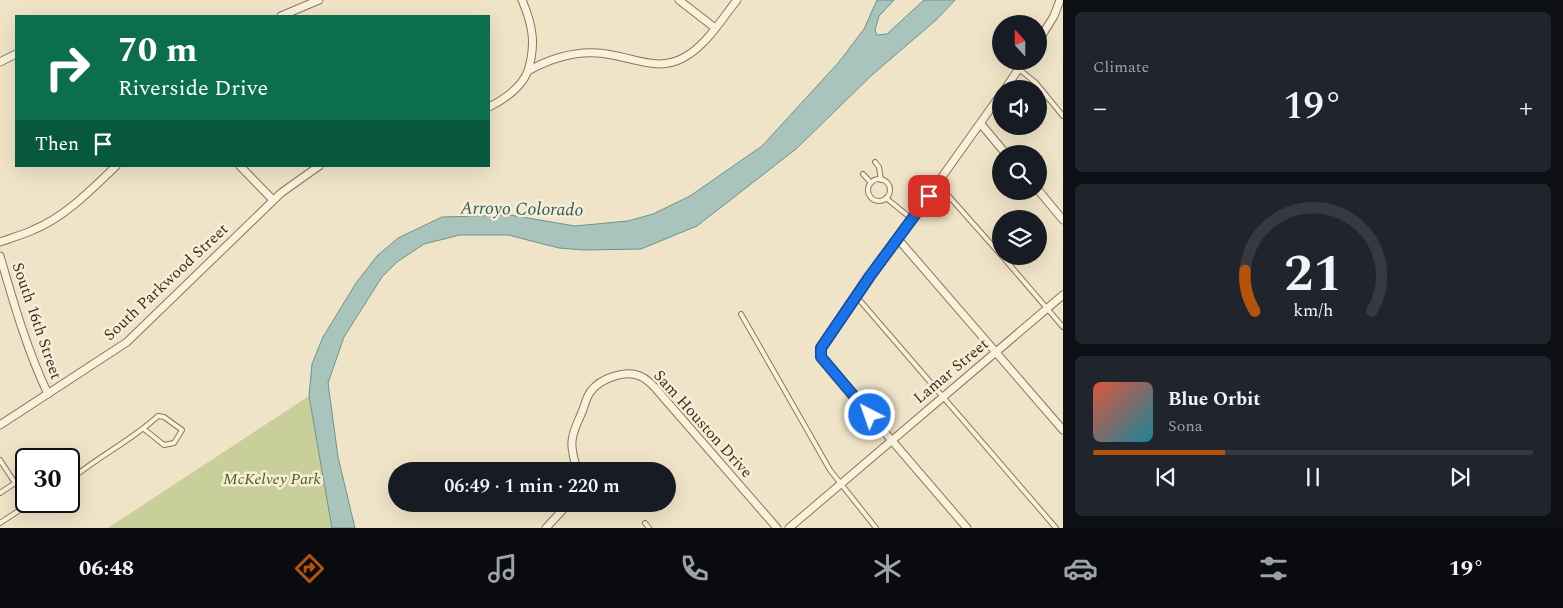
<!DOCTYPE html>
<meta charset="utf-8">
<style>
:root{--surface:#171b24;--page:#20242c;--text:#f1f3f6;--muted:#9ea1a6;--line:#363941;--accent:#b45309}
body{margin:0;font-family:Spectral,serif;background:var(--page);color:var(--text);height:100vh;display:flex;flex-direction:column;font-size:19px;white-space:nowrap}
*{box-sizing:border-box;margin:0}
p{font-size:16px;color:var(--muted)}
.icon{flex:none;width:28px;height:28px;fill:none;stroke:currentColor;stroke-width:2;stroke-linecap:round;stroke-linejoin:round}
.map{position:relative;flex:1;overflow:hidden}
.sheet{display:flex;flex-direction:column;gap:12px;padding:12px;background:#0d0f14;width:500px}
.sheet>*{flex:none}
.banner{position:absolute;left:15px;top:15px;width:475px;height:152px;border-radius:0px;box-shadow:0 5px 20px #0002;background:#0b6e4f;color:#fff;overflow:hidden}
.needle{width:32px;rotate:339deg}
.tools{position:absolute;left:992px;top:15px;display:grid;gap:10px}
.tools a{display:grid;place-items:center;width:55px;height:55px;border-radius:50%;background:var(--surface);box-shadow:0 5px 20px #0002;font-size:25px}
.speed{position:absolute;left:15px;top:448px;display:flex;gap:10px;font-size:25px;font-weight:700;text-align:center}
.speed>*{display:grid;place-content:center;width:65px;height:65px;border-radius:50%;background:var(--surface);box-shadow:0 5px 20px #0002;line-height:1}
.speed .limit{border:2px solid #111;border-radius:8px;background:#fff;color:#111}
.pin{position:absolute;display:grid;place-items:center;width:42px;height:42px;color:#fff;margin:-21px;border-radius:10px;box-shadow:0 2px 8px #0006}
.me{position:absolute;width:55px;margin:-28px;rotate:319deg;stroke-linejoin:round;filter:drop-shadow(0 0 4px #0008)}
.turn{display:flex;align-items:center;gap:18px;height:105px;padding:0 20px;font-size:22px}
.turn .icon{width:65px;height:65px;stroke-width:2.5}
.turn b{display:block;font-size:35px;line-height:42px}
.then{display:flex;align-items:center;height:48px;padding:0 20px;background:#0003;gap:10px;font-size:19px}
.big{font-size:38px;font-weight:600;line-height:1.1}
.sheet .tile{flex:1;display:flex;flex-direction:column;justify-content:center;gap:8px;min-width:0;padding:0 18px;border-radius:8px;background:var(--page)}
.sheet .dial{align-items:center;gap:0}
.dial svg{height:130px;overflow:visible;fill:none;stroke:var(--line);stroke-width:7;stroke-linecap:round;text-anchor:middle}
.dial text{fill:var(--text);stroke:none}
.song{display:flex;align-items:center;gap:15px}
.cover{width:60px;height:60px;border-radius:8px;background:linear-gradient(135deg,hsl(10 70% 55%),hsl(190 70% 35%))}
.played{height:5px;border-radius:2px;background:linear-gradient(90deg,var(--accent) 30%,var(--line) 30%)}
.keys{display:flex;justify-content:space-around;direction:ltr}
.heat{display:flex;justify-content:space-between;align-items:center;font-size:28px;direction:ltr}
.trip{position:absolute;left:388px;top:462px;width:288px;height:50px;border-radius:25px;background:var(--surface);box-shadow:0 5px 20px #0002;font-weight:600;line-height:50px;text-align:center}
.menu{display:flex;height:80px;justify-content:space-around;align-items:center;background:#090b0e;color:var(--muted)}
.menu .icon{width:35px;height:35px}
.menu .current{color:var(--accent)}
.menu b{font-size:22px;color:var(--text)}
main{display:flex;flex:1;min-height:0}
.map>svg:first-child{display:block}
</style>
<main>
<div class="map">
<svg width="1063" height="528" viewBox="0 0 1063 528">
<rect width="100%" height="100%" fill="#f0e4c8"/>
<!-- green -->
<path fill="#c9cf9b" d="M309,396L332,528H108Z"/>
<!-- water -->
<path fill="#a9c4bc" stroke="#6f938a" d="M877,0H894L879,16L875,30L877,35L887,34L924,0H955L936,20L872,75L796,149L697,226L641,249L584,250L559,248L508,235H460L424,244L397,262L382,277L344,337L328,383L338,457L355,528H332L309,396L312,364L323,337L356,283L377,256L398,238L442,217L510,215L575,226L628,221L653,214L690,196L762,146L839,62L864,29Z"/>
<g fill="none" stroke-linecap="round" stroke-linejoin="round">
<defs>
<g id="service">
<path d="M1019,69L1036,83L1063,116"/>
<path d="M875,162L879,167L881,180"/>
<path d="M863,174L871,183"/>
<circle cx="879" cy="190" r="11"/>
<path d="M938,184L1001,255"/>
<path d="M886,198L912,219"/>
<path d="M1002,256L1063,327"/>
<path d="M856,296L1056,528"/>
<path d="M741,314L830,470L876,528"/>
<path d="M0,460L15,483L0,493"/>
<path d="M69,481C97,457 131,441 158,416L164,417L182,430L174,443L164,445L144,429"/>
<path d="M0,523L32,502L38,501"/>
<path d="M645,523L649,528"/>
</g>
<g id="minor">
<path d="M522,0C533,26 536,44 528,71"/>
<path d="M679,0L715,28"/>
<path d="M281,16L319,0"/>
<path d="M1039,40L1054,16L1060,0"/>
<path d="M0,62L16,54"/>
<path d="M1005,89L1024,61"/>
<path d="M489,107C505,99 521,88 528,71C553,57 583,49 612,55C636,59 659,71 683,58C706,46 721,20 737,0"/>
<path d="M981,124L1006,154"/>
<path d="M240,166L273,200"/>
<path d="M1039,191L1063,220"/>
<path d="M898,239L1063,430"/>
<path d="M0,242C11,238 22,235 33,230C65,217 91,190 116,166"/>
<path d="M0,256C14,304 27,350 48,394"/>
<path d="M0,425L127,342L281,193L319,166"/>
<path d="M577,471C575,461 571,451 572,441C573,430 578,422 582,412C585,405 586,397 591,391C601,378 625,370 640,376C650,380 657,390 663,397L777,528"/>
<path d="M546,528L568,504"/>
<path d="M789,528L1063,295"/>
<path d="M967,528L839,379L821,357L823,344L1001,94"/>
</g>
</defs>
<!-- service casing -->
<use href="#service" stroke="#8d765c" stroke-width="6"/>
<!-- minor casing -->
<use href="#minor" stroke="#8d765c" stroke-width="9"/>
<!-- service -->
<use href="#service" stroke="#faf1dc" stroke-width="4"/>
<!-- minor -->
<use href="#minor" stroke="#faf1dc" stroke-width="7"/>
</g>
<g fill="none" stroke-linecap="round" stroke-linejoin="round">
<defs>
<path id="route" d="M870,415L821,357V348L870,276L929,196"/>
</defs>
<!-- route casing -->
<use href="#route" stroke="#114b97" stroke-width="12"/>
<!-- route -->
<use href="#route" stroke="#1a73e8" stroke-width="9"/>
</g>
<g text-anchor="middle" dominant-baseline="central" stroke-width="5" stroke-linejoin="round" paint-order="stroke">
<!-- street labels -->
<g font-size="16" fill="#3d2e20" stroke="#f7eed8">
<text transform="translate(166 282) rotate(-43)">South Parkwood Street</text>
<text transform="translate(37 321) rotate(71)">South 16th Street</text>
<text transform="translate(951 371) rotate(-40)">Lamar Street</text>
<text transform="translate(703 424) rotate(48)">Sam Houston Drive</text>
</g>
<!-- park labels -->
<g font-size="16" font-style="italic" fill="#4d5a26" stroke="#f7eed8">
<text x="272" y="479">McKelvey Park</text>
</g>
<!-- water labels -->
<g font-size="18" font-style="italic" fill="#2f5d5a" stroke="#f7eed8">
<text transform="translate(522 209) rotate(1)">Arroyo Colorado</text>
</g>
</g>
</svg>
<div class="tools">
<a><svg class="needle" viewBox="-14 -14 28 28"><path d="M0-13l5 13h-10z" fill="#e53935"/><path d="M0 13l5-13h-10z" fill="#9ea1a6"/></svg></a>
<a><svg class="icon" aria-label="sound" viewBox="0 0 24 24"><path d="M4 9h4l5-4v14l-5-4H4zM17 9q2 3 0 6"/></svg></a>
<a><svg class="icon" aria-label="search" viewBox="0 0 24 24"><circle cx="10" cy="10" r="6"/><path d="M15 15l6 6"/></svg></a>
<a><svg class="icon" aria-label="layers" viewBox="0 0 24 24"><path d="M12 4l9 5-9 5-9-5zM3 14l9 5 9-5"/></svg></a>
</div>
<div class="speed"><div class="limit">30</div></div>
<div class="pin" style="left:929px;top:196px;background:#d93025"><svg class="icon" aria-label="arrive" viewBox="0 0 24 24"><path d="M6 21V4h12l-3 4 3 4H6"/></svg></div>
<svg class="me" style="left:870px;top:415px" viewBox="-20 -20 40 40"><circle r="17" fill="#1a73e8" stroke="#fff" stroke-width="3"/><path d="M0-11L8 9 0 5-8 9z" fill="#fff"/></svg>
<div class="trip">06:49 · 1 min · 220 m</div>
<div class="banner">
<div class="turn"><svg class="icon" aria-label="right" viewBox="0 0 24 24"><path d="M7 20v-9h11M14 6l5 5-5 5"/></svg><div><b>70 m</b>Riverside Drive</div></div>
<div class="then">Then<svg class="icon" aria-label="arrive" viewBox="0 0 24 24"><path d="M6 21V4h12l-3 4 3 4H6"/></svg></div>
</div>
</div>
<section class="sheet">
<div class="tile"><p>Climate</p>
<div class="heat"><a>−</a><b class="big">19°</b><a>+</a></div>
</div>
<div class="tile dial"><svg viewBox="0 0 100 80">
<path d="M14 69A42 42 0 1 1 86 69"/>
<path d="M14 69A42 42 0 0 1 8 44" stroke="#b45309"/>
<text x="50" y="56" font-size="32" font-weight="700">21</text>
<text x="50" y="72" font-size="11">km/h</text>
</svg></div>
<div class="tile">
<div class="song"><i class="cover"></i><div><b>Blue Orbit</b><p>Sona</p></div></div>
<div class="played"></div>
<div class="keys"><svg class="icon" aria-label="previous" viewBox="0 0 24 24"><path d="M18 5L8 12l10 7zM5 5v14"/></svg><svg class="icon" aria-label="pause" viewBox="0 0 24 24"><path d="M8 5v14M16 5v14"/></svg><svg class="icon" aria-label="next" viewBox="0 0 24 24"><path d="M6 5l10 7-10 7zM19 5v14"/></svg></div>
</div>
</section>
</main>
<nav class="menu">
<b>06:48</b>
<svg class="icon current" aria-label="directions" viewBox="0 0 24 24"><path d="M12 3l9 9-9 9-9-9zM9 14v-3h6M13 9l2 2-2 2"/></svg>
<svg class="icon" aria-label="music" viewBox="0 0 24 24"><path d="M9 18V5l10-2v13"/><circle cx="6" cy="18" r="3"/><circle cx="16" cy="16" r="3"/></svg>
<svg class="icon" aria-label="phone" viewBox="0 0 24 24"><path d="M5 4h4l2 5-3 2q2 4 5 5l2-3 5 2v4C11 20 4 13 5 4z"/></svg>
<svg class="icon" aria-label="climate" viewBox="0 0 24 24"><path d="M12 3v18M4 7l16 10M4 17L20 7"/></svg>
<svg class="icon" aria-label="car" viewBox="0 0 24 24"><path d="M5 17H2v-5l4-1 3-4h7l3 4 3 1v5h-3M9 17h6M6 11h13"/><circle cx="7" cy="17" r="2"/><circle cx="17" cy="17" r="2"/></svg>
<svg class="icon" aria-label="filters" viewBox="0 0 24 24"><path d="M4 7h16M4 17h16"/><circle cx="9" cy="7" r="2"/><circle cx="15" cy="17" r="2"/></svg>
<b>19°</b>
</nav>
